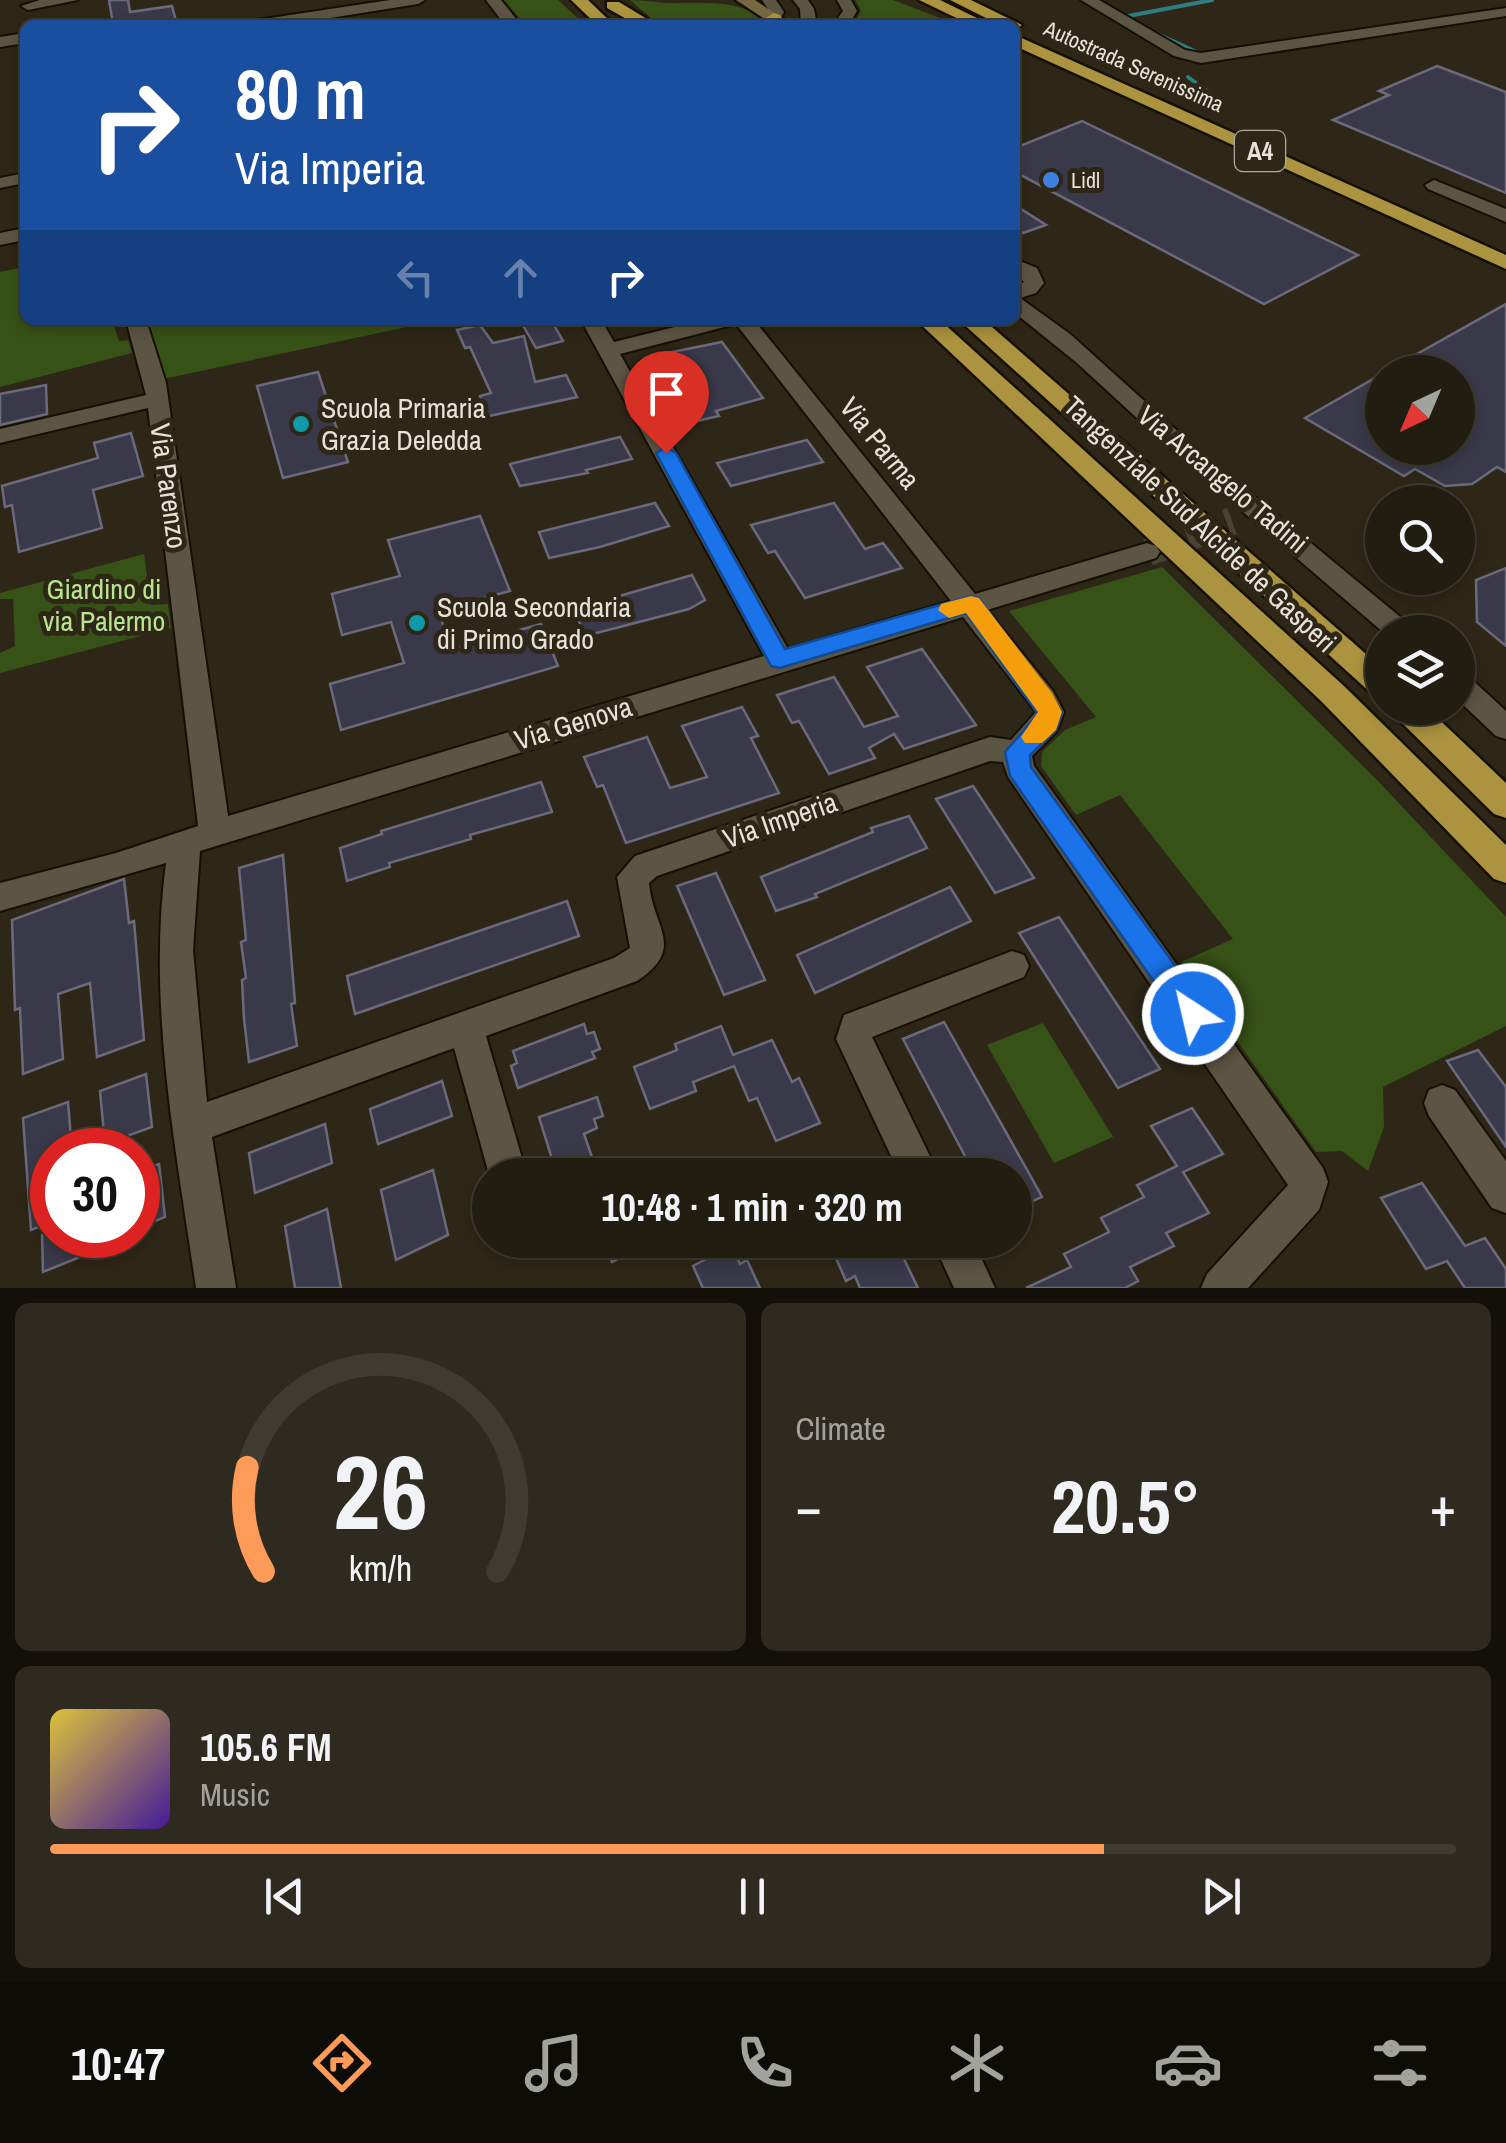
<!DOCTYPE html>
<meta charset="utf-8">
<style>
:root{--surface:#221d11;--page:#2e2a1f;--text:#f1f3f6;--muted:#a2a29f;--line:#3f3b31;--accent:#fe9b59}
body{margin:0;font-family:"Archivo Narrow",sans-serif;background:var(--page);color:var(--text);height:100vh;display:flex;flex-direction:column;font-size:38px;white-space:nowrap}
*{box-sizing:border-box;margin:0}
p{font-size:32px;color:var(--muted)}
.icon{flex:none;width:55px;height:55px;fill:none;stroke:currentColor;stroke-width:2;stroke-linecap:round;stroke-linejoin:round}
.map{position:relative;height:1288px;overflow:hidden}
.panel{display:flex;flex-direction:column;gap:15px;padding:15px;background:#131009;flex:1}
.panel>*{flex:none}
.banner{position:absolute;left:20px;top:20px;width:1000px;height:305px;border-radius:15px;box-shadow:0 5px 15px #0003,0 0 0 2px var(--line);background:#1a4fa0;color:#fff;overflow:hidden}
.needle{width:65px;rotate:224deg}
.fabs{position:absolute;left:1365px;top:355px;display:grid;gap:20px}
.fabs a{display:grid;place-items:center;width:110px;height:110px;border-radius:50%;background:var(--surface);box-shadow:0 5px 15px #0003,0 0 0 2px var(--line);font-size:50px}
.speed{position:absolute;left:30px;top:1128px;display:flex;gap:20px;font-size:50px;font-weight:700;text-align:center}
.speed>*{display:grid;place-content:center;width:130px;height:130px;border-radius:50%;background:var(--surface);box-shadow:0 5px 15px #0003,0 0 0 2px var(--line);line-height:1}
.speed .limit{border:15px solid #d22;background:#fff;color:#111}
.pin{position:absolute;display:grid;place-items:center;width:85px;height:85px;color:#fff;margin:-102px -42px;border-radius:50% 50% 50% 0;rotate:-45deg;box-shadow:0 0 10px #0007}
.pin .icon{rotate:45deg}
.me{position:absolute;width:110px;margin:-55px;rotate:325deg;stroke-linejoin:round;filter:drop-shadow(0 0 8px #0008)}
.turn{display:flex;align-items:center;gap:35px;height:210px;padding:0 50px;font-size:45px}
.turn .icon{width:130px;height:130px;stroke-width:2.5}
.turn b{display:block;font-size:70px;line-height:85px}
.lanes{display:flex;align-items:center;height:95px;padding:0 50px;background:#0003;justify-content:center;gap:50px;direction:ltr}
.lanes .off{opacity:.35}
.big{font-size:75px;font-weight:700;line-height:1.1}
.panel .widget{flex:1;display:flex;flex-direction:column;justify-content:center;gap:15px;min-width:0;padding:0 35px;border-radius:15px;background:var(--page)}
.panel .dial{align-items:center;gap:0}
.dial svg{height:260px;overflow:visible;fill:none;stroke:var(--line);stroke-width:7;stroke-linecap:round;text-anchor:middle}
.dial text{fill:var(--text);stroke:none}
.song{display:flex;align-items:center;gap:30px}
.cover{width:120px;height:120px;border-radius:15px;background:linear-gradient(135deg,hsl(50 70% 55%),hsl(260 70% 35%))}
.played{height:10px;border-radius:5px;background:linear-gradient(90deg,var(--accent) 75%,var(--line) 75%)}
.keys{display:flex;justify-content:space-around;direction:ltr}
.heat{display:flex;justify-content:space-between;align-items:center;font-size:55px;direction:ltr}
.panel .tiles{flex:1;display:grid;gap:15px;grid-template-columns:1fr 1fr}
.widget:last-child{grid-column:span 2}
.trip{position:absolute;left:472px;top:1158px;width:560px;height:100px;border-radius:50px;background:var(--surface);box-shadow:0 5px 15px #0003,0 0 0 2px var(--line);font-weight:700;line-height:100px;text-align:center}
.menu{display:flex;height:160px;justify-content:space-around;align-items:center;background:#0e0c07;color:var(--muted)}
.menu .icon{width:70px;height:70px}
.menu .active{color:var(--accent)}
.menu b{font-size:45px;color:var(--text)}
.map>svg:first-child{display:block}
</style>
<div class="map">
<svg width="1506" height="1288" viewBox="0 0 1506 1288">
<rect width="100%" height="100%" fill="#2e2717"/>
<!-- green -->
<g fill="#375217">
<path d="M504,0H558L585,25H525Z"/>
<path d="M630,0C646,0 662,4 679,3C714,3 745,0 770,25H659Z"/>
<path d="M855,0H893L958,25H854L861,10Z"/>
<path d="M25,267V320H112L119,341L128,340L132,353L0,387V272Z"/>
<path d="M145,320H429L430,322L163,379Z"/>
<path d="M144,554L151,605L168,604L171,628L0,673V653L15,646L13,599H0V593Z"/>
<path d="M1162,567L1378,781L1506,917V1026L1383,1087L1384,1127L1368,1171L1342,1151L1316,1152L1181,962L1233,939L1120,795L1076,815L1041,766L1042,752L1065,730L1096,717L1009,611Z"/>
<path d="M1043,1023L1113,1137L1054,1163L987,1045Z"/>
</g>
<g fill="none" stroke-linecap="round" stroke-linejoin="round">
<!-- stream -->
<g stroke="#2e7d81" stroke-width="4">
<path d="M1123,17L1212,0"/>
<path d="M1151,31L1199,53"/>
<path d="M1188,77L1218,99"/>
</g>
</g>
<!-- building -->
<g fill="#39394a" stroke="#6a6a7c" stroke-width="2.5">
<path d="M109,0H128L130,12L172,6L177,25L113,24Z"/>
<path d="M1437,66L1506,92V193L1333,120L1389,95L1379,91Z"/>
<path d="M1082,121L1358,255L1264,304L1015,172V148Z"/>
<path d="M1015,205L1046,225L1023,233L1015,228Z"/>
<path d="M1506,304V472L1497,467L1472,484L1445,486L1415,469L1404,476L1305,418L1382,374V448H1458V372H1385Z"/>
<path d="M520,320H551L563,341L536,348Z"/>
<path d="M480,325L493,343L524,336L535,382L566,375L577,397L489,416L480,396L491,393L470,347L465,348L457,330Z"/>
<path d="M722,342L763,398L716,411L719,416L688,423L647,357Z"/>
<path d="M318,372L348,462L283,478L257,386Z"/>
<path d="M46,385L47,414L0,425V394Z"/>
<path d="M131,433L143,476L93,490L102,528L19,552L12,505L5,507L2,486L98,458L94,443Z"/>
<path d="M620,437L632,459L586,470L588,473L520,486L510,464Z"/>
<path d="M807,440L823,462L731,486L717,463Z"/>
<path d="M655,503L669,526L600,547L549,558L539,532Z"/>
<path d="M834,503L865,549L883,543L902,568L805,598L775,551L768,553L751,525Z"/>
<path d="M480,516L510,591L438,610L451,649L541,624L558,666L341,730L330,684L404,663L391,622L342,635L332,594L400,576L388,540Z"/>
<path d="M1506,568V646L1477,622L1476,580Z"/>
<path d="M692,575L705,600L689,609L585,636L574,609Z"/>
<path d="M922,649L976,725L904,749L894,734L869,748L875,758L829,774L799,721L792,723L777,695L834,677L864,727L898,716L867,667Z"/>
<path d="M742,707L758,736L751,738L779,793L626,843L603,785L597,787L584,757L647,737L670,788L707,777L682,726Z"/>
<path d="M541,782L552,812L470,835L471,839L389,863L390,867L347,881L340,848L382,834L381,831Z"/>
<path d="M973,786L1034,878L995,893L936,799Z"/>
<path d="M909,816L927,848L815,894L817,897L776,911L761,877L873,832L871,828Z"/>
<path d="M283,855L295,1003L291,1004L297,1046L249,1062L244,1019L242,980L246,978L241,942L246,940L239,868Z"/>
<path d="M716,873L765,980L724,995L677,886Z"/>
<path d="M124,879L129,923L134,921L144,1040L97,1057L90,983L58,994L63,1059L23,1074L20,1008L15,1010L12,920Z"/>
<path d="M950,887L971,921L815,993L797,955Z"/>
<path d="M567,901L579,936L355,1014L347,976Z"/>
<path d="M1059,917L1160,1069L1118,1088L1019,933Z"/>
<path d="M944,1022L1030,1175L1042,1197L1015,1209V1175H975L903,1039Z"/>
<path d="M584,1024L587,1034L594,1032L600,1049L592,1052L595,1058L518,1088L511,1066L517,1063L513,1051Z"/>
<path d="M721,1026L733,1055L772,1040L792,1082L799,1078L820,1123L776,1141L757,1098L749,1101L734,1066L693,1082L696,1091L650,1109L634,1067L677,1050L675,1044Z"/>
<path d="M1478,1050L1506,1087V1147L1447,1061Z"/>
<path d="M146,1074L152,1127L105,1144L100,1091Z"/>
<path d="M442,1081L452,1116L378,1144L370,1109Z"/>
<path d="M597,1097L603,1116L594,1119L597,1128L584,1134L595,1166L574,1175H557L539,1117Z"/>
<path d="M68,1102L72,1150H52V1222L31,1230L23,1118Z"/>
<path d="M1192,1108L1223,1154L1183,1172L1209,1213L1166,1233L1174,1246L1130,1267L1138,1281L1125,1288H1026L1071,1267L1064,1254L1109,1232L1101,1218L1144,1197L1137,1185L1177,1166L1151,1126Z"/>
<path d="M325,1124L332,1163L255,1193L249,1153Z"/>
<path d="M159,1164L165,1217L138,1228V1172Z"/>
<path d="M433,1170L448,1235L396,1260L381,1190Z"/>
<path d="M1422,1183L1465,1246L1485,1238L1506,1269V1288H1465L1447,1261L1426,1269L1381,1198Z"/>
<path d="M327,1209L341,1288H295L285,1226Z"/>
<path d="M42,1235H84L85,1255L43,1272Z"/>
<path d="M603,1240H655L612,1262Z"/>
<path d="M828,1240H884L892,1257L901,1253L918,1288H860L855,1276L846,1281Z"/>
<path d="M732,1245L740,1264L747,1260L760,1288H703L693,1266Z"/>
</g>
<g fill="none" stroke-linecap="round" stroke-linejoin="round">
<!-- street-tunnel -->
<path stroke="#4a4334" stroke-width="28" stroke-dasharray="28 14" stroke-linecap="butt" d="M1148,552L1232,521"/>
<defs>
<g id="street">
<path d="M40,0H78L28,10L21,6Z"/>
<path d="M390,0H425L418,4L286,25H249L257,20Z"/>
<path d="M486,0H501L521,25H505Z"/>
<path d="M762,0H776L784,12L779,21H769L770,12Z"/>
<path d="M793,0H808L814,9L817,25H801L800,9Z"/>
<path d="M837,0H851L857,11L849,25H833L843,11Z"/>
<path d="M1081,0H1099L1185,50L1201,53L1506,8V16L1201,63L1174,56Z"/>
<path d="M25,33V43L0,47V37Z"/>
<path d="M25,173V183L0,188V178Z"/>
<path d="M1434,180L1506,209V222L1428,189L1425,185Z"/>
<path d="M25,228V240L0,245V233Z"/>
<path d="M1015,259L1037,268L1044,283L1036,293L1020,298L1070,334L1203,454L1410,625L1413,632H1383L1187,464L1077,363L1015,313V287L1024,282L1015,273Z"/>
<path d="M126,320H146L166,383L228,816L764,656L581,320H601L614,342L703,320H754L975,594L1147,543L1156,546L1160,552L1156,558L987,610L1053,691L1064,712L1057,731L1032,756L1034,766L1323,1168L1328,1182L1319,1210L1248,1288H1201L1207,1274L1288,1185L1008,777L1003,762L990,761L657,876L649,883C653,929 687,947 637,981L486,1036L527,1175L490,1178L454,1048L212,1137L236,1288H196C176,1148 147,1005 166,863L0,911V883L116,853L198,826L148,408L0,443V429L146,395ZM736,324L951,601L788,649L620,354ZM963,617L1036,712L1011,740L990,737L635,856L617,877L630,948L614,958L207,1102L193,950L200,851Z"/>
<path d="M1458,673L1468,676L1506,711V739L1496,736L1458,700Z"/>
<path d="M1012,951L1024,955L1029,966L1024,977L872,1037L939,1175H900L836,1039L844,1015Z"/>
<path d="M1442,1085L1455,1090L1506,1161V1213L1492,1208L1429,1116L1424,1103L1429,1090Z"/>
<path d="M932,1240H973L995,1288H954Z"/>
</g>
<path id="secondary" d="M736,0H755L782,18L768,21Z"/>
<g id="highway">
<path d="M571,0H588L614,25H597Z"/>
<path d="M919,0H940L983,21L969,24Z"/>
<path d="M950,0H971L1022,25L1015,30V25H1000Z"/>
<path d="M607,2H619L657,25H637L607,8Z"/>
<path d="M774,13L780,15L787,25H771L766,18Z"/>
<path d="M1015,35L1506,255V269L1015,46Z"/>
<path d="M916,320H940L1344,686L1506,845V883L1494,879L1322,702Z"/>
<path d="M959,320H984L1382,668V696L1371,693Z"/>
<path d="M1392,708H1427L1506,783V818L1494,814L1396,717Z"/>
</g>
</defs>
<!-- street casing -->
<use href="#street" stroke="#161003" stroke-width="4"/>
<!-- secondary casing -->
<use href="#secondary" stroke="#161003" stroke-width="5"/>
<!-- highway casing -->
<use href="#highway" stroke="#161003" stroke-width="5"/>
<!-- street -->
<use href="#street" fill="#5d5543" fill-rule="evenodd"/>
<!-- secondary -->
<use href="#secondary" fill="#756842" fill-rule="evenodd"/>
<!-- highway -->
<use href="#highway" fill="#ac933f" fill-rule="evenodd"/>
</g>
<!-- route -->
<path fill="#1a73e8" stroke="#114b97" stroke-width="2.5" d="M666,447L676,453L785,649L971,596L979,598L1062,712L1056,730L1030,755L1031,767L1203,1004L1207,1014L1203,1023L1193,1027L1183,1023L1010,776L1005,752L1038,714L966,613L780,668L771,666L656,453Z"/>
<!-- slow -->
<path fill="#f59e0b" d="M971,596L979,598L1052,693L1062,712L1056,730L1042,743H1025L1021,737L1038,712L966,613L949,618L938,610L941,604Z"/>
<!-- markers -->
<circle fill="#3f7fe0" stroke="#2e2717" stroke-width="4" cx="1051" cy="180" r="10"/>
<g fill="#0f9aa8" stroke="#2e2717" stroke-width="4">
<circle cx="301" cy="424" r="10"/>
<circle cx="417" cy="623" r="10"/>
</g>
<g text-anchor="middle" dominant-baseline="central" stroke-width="10" stroke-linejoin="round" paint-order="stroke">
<!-- far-street labels -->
<g font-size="22" fill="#e6e2d8" stroke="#2e2717">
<text transform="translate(1134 66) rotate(24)">Autostrada Serenissima</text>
</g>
<!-- far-poi labels -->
<g font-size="22" fill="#e6e2d8" stroke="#2e2717" text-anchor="start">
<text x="1071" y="180">Lidl</text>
</g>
<!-- shield labels -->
<rect fill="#2e2717" stroke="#afaa9e" stroke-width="2.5" x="1235" y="131" width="50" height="40" rx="8"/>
<g font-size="25" font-weight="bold" fill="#e6e2d8">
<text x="1260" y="151">A4</text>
</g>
<!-- poi labels -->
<g font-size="28" fill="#e6e2d8" stroke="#2e2717" text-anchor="start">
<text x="321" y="408">Scuola Primaria<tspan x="321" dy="32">Grazia Deledda</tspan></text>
<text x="437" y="607">Scuola Secondaria<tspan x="437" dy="32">di Primo Grado</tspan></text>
</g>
<!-- street labels -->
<g font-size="28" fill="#e6e2d8" stroke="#2e2717">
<text transform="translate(880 443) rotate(51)">Via Parma</text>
<text transform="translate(1223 479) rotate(40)">Via Arcangelo Tadini</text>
<text transform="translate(169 486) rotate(82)">Via Parenzo</text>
<text transform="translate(1200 524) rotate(43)">Tangenziale Sud Alcide de Gasperi</text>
<text transform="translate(573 723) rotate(-17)">Via Genova</text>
<text transform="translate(780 820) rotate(-19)">Via Imperia</text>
</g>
<!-- park labels -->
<g font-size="28" fill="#b8e58d" stroke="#2e2717">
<text x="104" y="589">Giardino di<tspan x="104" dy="32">via Palermo</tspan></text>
</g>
</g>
</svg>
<div class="fabs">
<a><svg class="needle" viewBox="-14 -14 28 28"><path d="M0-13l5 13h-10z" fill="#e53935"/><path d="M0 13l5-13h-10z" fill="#a2a29f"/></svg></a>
<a><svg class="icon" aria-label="search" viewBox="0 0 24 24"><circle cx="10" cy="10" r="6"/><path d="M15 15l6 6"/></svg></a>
<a><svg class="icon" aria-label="layers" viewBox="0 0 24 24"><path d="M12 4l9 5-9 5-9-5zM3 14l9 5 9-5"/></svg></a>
</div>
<div class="speed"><div class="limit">30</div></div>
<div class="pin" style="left:666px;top:453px;background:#d93025"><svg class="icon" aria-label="arrive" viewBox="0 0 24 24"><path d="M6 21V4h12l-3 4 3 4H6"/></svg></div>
<svg class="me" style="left:1193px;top:1014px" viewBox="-20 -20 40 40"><circle r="17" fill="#1a73e8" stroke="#fff" stroke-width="3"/><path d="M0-11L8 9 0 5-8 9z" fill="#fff"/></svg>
<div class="trip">10:48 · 1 min · 320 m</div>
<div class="banner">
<div class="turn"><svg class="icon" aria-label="right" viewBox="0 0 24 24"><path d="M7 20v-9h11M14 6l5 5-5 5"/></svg><div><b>80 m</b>Via Imperia</div></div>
<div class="lanes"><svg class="icon off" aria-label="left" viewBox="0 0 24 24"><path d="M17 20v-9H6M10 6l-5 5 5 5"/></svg><svg class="icon off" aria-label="ahead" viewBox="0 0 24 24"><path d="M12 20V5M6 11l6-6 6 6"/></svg><svg class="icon" aria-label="right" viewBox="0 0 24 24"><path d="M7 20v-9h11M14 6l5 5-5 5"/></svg></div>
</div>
</div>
<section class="panel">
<div class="tiles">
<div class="widget dial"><svg viewBox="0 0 100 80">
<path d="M14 69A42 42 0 1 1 86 69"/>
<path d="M14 69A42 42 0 0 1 9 37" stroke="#fe9b59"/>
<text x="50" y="56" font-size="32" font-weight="700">26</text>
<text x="50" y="72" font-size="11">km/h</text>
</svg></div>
<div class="widget"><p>Climate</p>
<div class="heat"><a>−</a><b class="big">20.5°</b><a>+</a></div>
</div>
<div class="widget">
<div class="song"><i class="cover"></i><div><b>105.6 FM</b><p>Music</p></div></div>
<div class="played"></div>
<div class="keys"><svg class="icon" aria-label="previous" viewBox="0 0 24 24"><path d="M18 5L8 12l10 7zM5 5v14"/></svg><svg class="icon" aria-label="pause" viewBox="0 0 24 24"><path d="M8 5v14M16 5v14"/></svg><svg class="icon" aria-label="next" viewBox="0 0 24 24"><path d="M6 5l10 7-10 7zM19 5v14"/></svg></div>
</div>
</div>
</section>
<nav class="menu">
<b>10:47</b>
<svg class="icon active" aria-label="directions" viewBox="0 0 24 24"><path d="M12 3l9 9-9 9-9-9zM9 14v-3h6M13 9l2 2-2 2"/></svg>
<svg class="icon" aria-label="music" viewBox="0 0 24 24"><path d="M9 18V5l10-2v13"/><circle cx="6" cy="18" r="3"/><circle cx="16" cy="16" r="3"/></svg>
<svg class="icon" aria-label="phone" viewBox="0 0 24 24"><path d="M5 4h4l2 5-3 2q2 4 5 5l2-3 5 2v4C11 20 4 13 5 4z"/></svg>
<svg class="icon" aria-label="climate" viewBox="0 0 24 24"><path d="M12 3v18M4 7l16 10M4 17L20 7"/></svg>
<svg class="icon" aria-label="car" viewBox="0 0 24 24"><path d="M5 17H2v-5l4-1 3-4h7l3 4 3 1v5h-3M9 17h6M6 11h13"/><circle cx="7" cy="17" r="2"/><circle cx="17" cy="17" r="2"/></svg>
<svg class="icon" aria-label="filters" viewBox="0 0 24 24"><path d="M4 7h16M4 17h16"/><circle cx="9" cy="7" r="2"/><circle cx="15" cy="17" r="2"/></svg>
</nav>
